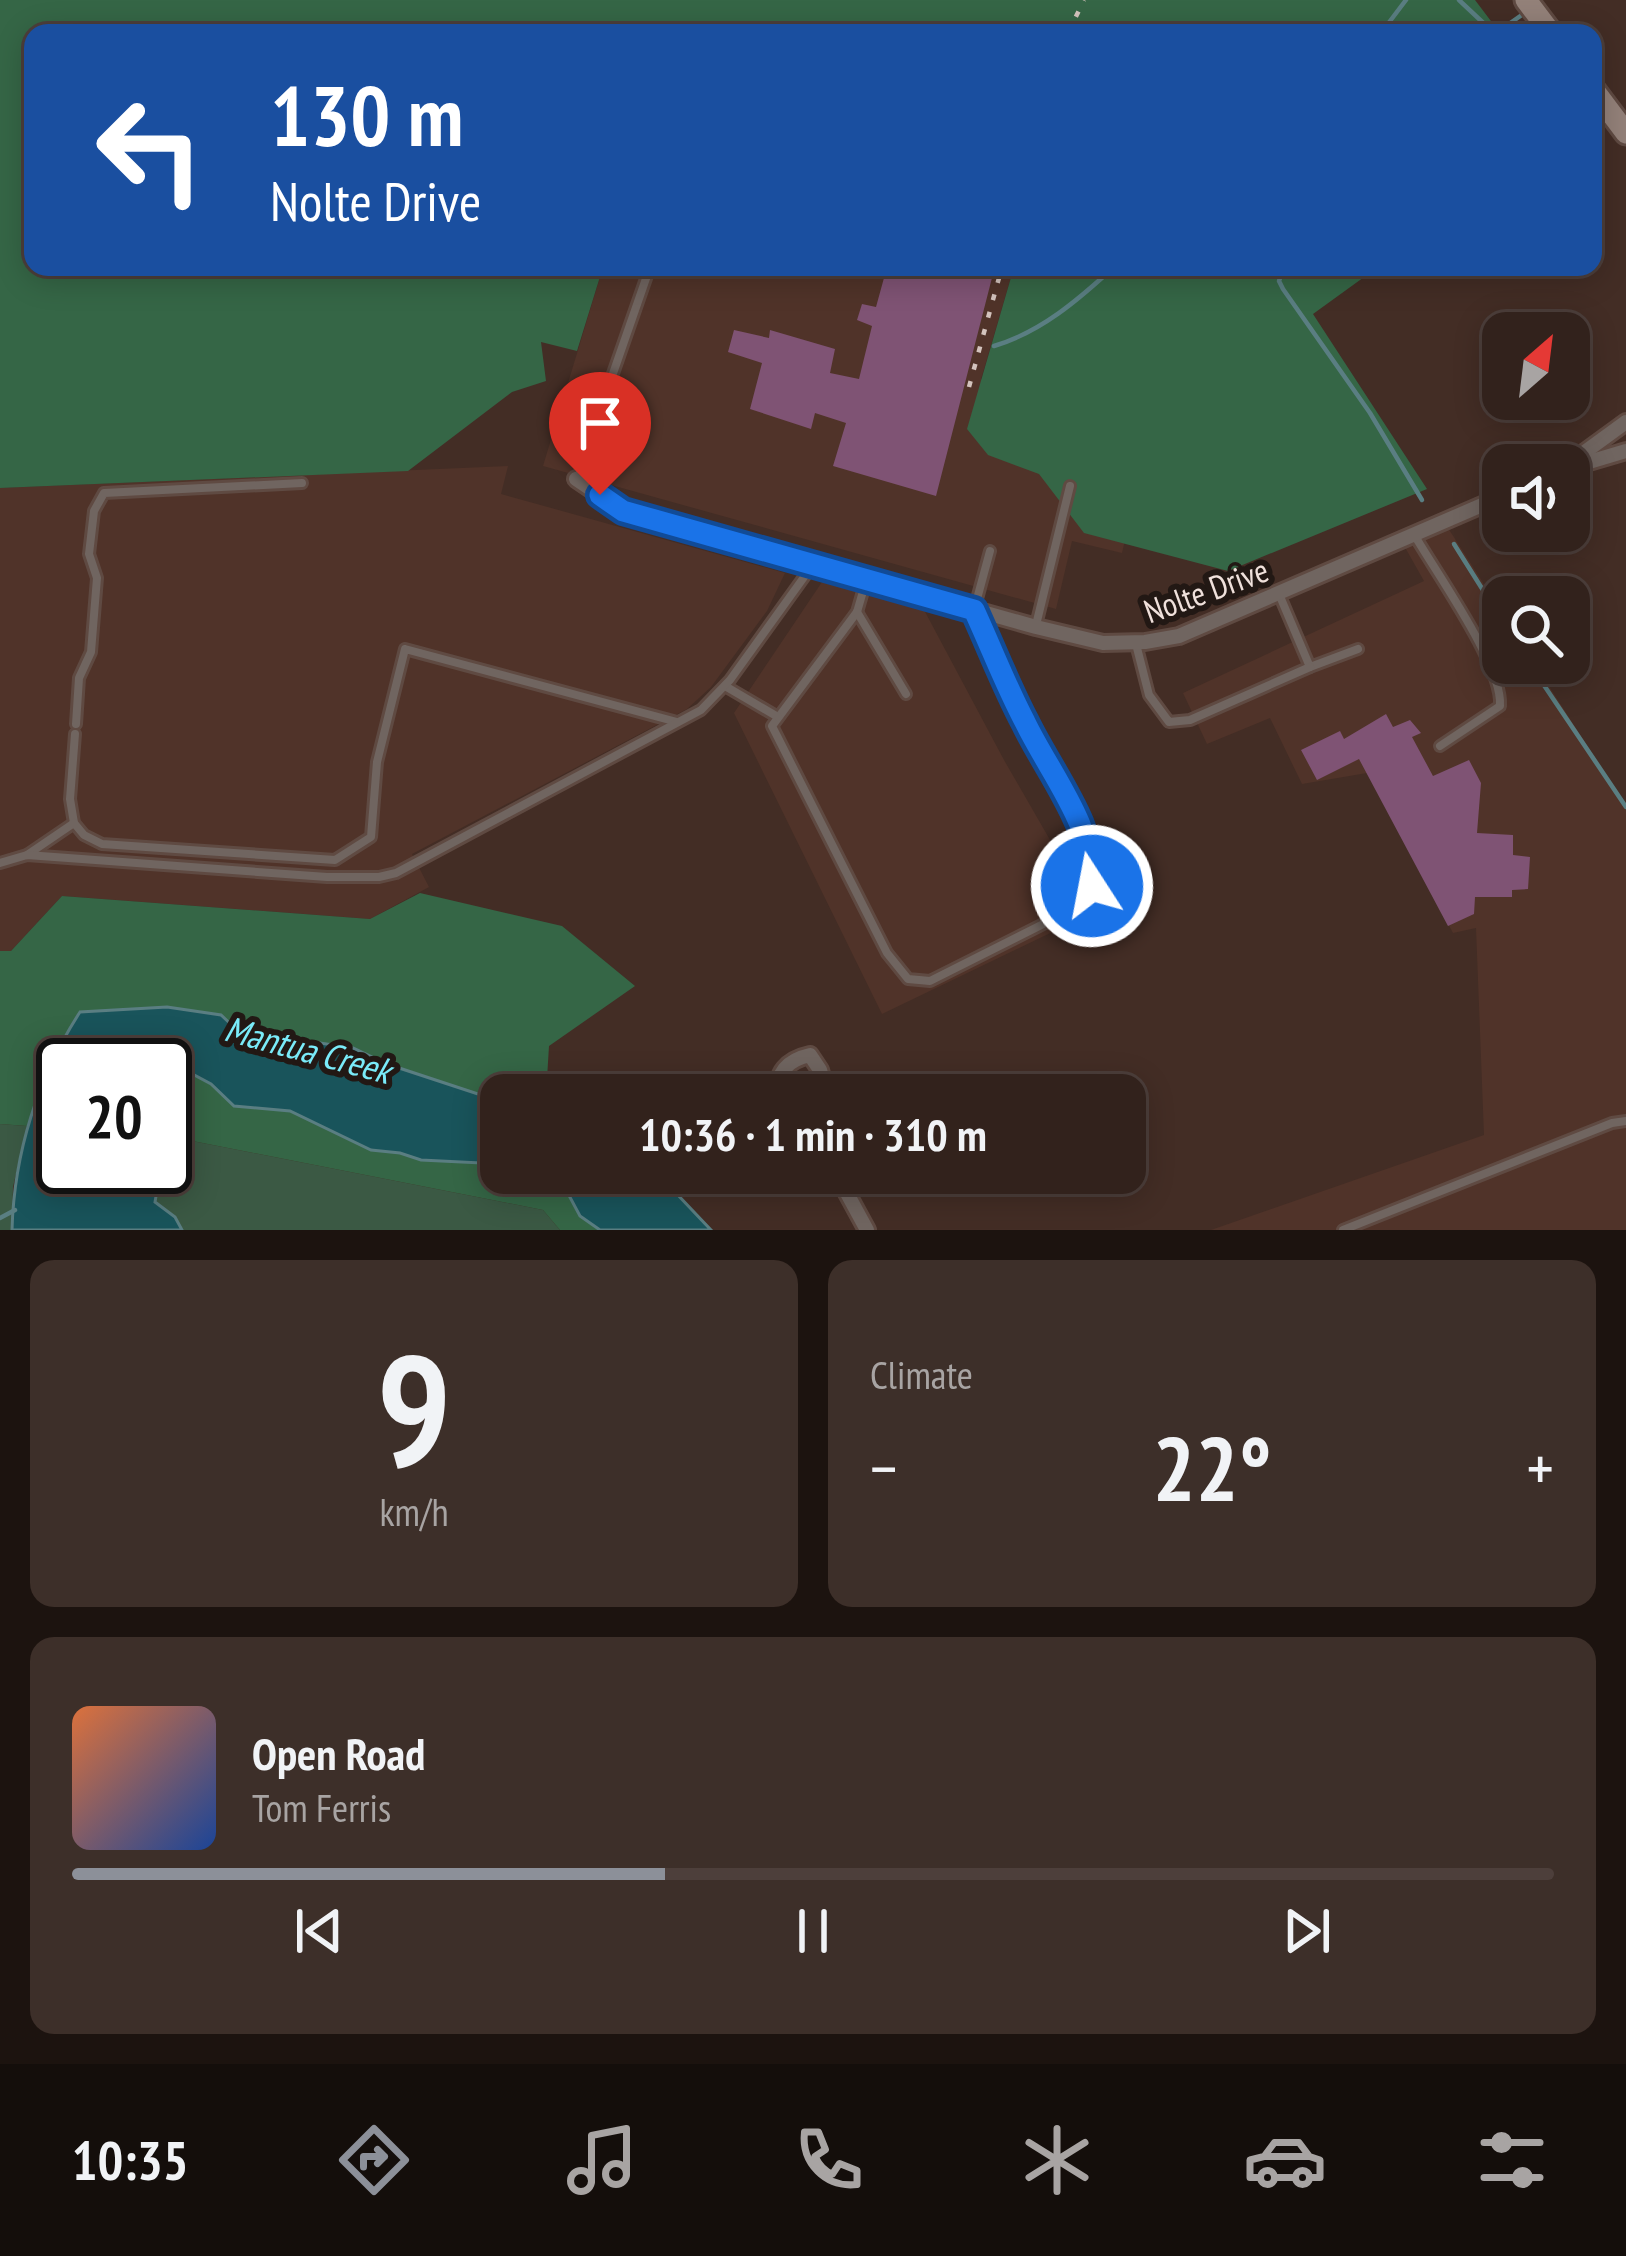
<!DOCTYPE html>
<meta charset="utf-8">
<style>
:root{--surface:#32221c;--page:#3d2f29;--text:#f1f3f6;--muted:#a8a4a3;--line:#4d3f3b;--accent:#8c9099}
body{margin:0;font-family:"PT Sans Narrow",sans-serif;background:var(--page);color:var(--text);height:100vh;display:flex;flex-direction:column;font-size:45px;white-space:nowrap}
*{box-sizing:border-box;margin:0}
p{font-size:39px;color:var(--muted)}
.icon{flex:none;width:66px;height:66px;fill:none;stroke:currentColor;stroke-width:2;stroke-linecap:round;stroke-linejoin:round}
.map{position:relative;height:1230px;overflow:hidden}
.side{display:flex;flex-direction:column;gap:30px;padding:30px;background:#1c130f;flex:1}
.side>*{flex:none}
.banner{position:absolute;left:24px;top:24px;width:1578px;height:252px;border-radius:24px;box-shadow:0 6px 30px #0003,0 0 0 3px var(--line);background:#1a4fa0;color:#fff;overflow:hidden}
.needle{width:78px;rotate:28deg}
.tools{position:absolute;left:1482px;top:312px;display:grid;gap:24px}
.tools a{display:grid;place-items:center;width:108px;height:108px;border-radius:24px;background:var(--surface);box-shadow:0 6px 30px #0003,0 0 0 3px var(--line);font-size:60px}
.speed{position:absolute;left:36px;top:1038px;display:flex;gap:24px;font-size:60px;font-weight:700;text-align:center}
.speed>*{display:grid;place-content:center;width:156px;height:156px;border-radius:50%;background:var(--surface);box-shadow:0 6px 30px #0003,0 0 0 3px var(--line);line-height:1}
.speed .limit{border:6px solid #111;border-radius:18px;background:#fff;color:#111}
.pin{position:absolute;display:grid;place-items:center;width:102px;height:102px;color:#fff;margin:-123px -51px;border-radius:50% 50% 50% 0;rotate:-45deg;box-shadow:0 0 12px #0007}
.pin .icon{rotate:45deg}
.me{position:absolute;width:132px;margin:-66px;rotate:349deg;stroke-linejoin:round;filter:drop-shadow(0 0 9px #0008)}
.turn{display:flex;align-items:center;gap:42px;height:252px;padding:0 48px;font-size:54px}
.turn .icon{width:156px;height:156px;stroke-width:2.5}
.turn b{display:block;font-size:84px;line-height:102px}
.big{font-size:90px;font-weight:800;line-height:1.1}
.side .tile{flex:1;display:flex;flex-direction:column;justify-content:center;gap:18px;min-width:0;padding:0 42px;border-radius:24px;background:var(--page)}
.side .dial{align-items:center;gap:0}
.dial b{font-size:156px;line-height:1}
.song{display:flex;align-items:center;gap:36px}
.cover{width:144px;height:144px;border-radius:18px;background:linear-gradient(135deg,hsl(20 70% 55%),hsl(220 70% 35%))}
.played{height:12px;border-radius:6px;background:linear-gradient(90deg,var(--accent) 40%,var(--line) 40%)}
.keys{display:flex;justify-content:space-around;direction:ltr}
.heat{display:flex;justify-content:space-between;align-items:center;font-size:66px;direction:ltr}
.side .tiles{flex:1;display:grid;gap:30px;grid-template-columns:1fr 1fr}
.tile:last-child{grid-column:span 2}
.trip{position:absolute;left:480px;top:1074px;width:666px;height:120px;border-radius:24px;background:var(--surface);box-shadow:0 6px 30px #0003,0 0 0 3px var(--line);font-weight:800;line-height:120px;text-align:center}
.tab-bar{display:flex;height:192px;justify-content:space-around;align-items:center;background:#140e0b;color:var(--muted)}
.tab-bar .icon{width:84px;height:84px}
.tab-bar .active{color:var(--accent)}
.tab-bar b{font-size:54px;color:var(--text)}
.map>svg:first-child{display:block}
</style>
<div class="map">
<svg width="1626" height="1230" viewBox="0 0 1626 1230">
<rect width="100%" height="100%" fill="#432d25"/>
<!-- built -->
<g fill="#503329">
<path d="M603,267H1014L981,379L1142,467L1122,553L1072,541L1056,609L543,466Z"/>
<path d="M508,466L501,494L785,573L767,611L711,687L687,709L412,854L429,887L370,919L62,896L10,952L0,951V488Z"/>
<path d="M1441,517L1503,614V663H1534L1626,806V1230H1211L1484,1135L1476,928L1453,933L1367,773L1302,784L1270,718L1207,744L1183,693L1424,581L1398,535Z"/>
<path d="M822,582L923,608L1004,760L1092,913L882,1014L734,713Z"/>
</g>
<!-- green -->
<g fill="#3b5944">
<path d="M0,1124L27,1126L13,1187L12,1230H0Z"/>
<path d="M167,1136L543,1210L560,1230H182L175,1217L155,1203L161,1167H165Z"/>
</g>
<!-- forest -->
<g fill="#356646">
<path d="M0,0H1475L1500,33H33V267H603L577,351L541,342L546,381L512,392L408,471L0,488Z"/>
<path d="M1014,267H1378L1313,314L1427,489L1228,571L1084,533L1039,474L988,455L967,429Z"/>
<path d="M420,893L562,926L635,986L549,1046L546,1095L484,1096L387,1064L353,1048L320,1043L283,1045L167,1007L80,1012L57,1048L27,1126L0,1124V951H11L62,896L370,919Z"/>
<path d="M156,1061L181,1068L211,1085L234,1106L290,1111L371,1150L400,1153L421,1160L501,1164V1173H557L580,1216L600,1230H560L543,1210L167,1136L165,1065H153Z"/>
</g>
<!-- water -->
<g fill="#19545b" stroke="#5a7e82" stroke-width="3">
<path d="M167,1007L221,1015L236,1029L283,1045L320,1043L353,1048L387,1064L484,1096L501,1097V1164L421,1160L400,1153L371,1150L290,1111L234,1106L211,1084L181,1068L157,1061L153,1065H63V1167H161L155,1202L175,1217L182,1230H12C14,1153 38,1077 80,1012Z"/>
<path d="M557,1173H657L711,1230H600L580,1216Z"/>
</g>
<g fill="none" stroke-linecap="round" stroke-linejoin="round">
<!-- stream -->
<g stroke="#5a7e82" stroke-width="4.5">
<path d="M1459,0L1494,33"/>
<path d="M1381,33L1406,0"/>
<path d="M1496,33L1526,12"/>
<path d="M1284,267L1279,281L1283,289L1370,413L1422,500"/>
<path d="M994,346C1041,332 1078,300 1114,267"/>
<path d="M1454,544L1503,622"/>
<path d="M1529,663L1626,807"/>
<path d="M0,1218L15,1210"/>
</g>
</g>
<!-- building -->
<g fill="#7f5374">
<path d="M887,267L994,270L936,496L833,466L846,423L815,413L811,429L750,409L762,363L728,352L734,330L769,338L770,330L835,349L830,373L859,379L872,326L857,320L862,304L876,307Z"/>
<path d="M1386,714L1393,727L1410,720L1421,733L1412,737L1433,776L1469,760L1481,783L1477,833L1513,835V855L1530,857L1528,889L1512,890V897H1475L1474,914L1448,926L1359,759L1317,780L1301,750L1340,731L1344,739Z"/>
</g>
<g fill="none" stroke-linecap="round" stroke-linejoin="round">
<defs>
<g id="service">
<path d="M577,478L593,448L609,385L650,267"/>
<path d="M1415,536C1437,574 1503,666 1500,706L1440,746"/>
<path d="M866,581L857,612L772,726L887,953L908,979L930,981L1083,904L1092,886L1093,863L1078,821L1024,721L974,610L990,551"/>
<path d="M1279,594L1310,667L1358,649"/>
<path d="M857,612L906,694"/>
<path d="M1036,625L1070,486"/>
<path d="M1136,644L1149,695L1169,722L1190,720L1310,667"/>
<path d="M725,686L778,717"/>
<path d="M76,724L79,678L91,652L97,578L89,554L94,511L104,493L302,483"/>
<path d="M74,823L70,799L75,734"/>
<path d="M27,855L74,823L84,835L102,844L335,860L371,837L377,762L405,649L677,722"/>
<path d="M0,863L27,855L327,877H379L396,873L701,710L730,680L812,566"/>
<path d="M1343,1230L1612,1123L1626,1121"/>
</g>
<g id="minor">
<path d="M1567,465L1626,422"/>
<path d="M1569,468L1626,451"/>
<path d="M576,479L623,511L1036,627L1103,643L1145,642L1179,636L1503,496"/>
<path d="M778,1095C776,1073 787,1060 810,1055L820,1070L827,1095"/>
<path d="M836,1173L867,1230"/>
</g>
<g id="secondary">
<path d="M1526,0L1551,33"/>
<path d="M1593,89L1626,133"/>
</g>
</defs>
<!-- service casing -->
<use href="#service" stroke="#5f4a42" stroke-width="14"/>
<!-- minor casing -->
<use href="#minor" stroke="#5f4a42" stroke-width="20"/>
<!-- secondary casing -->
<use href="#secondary" stroke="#5f4a42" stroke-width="27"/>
<!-- service -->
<use href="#service" stroke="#706560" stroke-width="8"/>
<!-- minor -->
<use href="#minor" stroke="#706560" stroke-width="14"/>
<!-- secondary -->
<use href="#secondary" stroke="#938179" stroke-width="21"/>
<!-- rail -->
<g stroke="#d3c3bd" stroke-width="4.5" stroke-dasharray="6 12" stroke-linecap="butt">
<path d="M1068,33L1084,0"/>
<path d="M969,387L1002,267"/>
</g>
</g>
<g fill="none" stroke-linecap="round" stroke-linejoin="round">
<defs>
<path id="route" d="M600,495L623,511L974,610C991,647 1006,686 1025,722C1050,774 1095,826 1092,886"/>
</defs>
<!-- route casing -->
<use href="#route" stroke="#114b97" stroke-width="30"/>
<!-- route -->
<use href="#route" stroke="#1a73e8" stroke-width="21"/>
</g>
<g text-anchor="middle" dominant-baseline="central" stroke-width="12" stroke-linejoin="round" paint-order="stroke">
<!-- street labels -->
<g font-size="33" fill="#f0e1dc" stroke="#221814">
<text transform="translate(1206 590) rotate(-20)">Nolte Drive</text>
</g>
<!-- water labels -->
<g font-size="36" font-style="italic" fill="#7aebf9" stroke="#221814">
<text transform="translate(308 1049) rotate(15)">Mantua Creek</text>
</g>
</g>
</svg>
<div class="tools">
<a><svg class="needle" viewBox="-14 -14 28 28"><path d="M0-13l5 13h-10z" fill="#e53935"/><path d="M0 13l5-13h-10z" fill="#a8a4a3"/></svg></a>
<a><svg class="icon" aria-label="sound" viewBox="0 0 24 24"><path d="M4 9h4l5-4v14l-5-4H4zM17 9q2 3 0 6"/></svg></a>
<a><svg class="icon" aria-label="search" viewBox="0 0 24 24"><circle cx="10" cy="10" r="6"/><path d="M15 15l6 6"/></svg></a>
</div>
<div class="speed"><div class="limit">20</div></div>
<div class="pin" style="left:600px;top:495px;background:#d93025"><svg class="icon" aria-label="arrive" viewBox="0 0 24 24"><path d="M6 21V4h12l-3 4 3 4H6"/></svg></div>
<svg class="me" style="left:1092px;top:886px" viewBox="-20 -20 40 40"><circle r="17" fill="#1a73e8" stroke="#fff" stroke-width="3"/><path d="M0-11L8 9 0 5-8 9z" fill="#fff"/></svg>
<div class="trip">10:36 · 1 min · 310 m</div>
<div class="banner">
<div class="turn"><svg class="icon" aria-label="left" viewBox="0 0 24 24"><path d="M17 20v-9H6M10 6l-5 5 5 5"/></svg><div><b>130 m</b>Nolte Drive</div></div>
</div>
</div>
<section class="side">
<div class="tiles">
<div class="tile dial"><b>9</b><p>km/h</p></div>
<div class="tile"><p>Climate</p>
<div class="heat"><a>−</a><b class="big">22°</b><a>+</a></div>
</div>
<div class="tile">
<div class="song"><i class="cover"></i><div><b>Open Road</b><p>Tom Ferris</p></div></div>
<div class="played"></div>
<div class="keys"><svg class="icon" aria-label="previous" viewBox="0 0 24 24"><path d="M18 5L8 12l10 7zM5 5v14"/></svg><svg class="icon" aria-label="pause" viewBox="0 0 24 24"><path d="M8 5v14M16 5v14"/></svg><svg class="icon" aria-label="next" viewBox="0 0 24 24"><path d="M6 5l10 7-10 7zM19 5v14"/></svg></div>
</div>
</div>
</section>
<nav class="tab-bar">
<b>10:35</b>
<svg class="icon active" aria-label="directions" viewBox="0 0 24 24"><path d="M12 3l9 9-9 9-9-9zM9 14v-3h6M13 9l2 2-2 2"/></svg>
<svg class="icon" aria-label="music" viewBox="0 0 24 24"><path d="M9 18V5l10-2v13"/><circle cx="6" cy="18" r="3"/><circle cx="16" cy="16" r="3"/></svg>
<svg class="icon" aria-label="phone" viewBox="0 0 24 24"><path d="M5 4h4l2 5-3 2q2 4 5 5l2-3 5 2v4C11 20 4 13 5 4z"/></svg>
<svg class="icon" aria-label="climate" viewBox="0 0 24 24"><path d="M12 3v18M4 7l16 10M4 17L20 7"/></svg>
<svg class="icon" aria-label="car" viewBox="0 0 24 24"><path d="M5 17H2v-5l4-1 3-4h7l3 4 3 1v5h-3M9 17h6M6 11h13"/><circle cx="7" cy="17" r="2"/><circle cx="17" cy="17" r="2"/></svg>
<svg class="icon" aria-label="filters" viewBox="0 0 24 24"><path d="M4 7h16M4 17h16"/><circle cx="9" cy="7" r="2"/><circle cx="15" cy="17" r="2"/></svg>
</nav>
